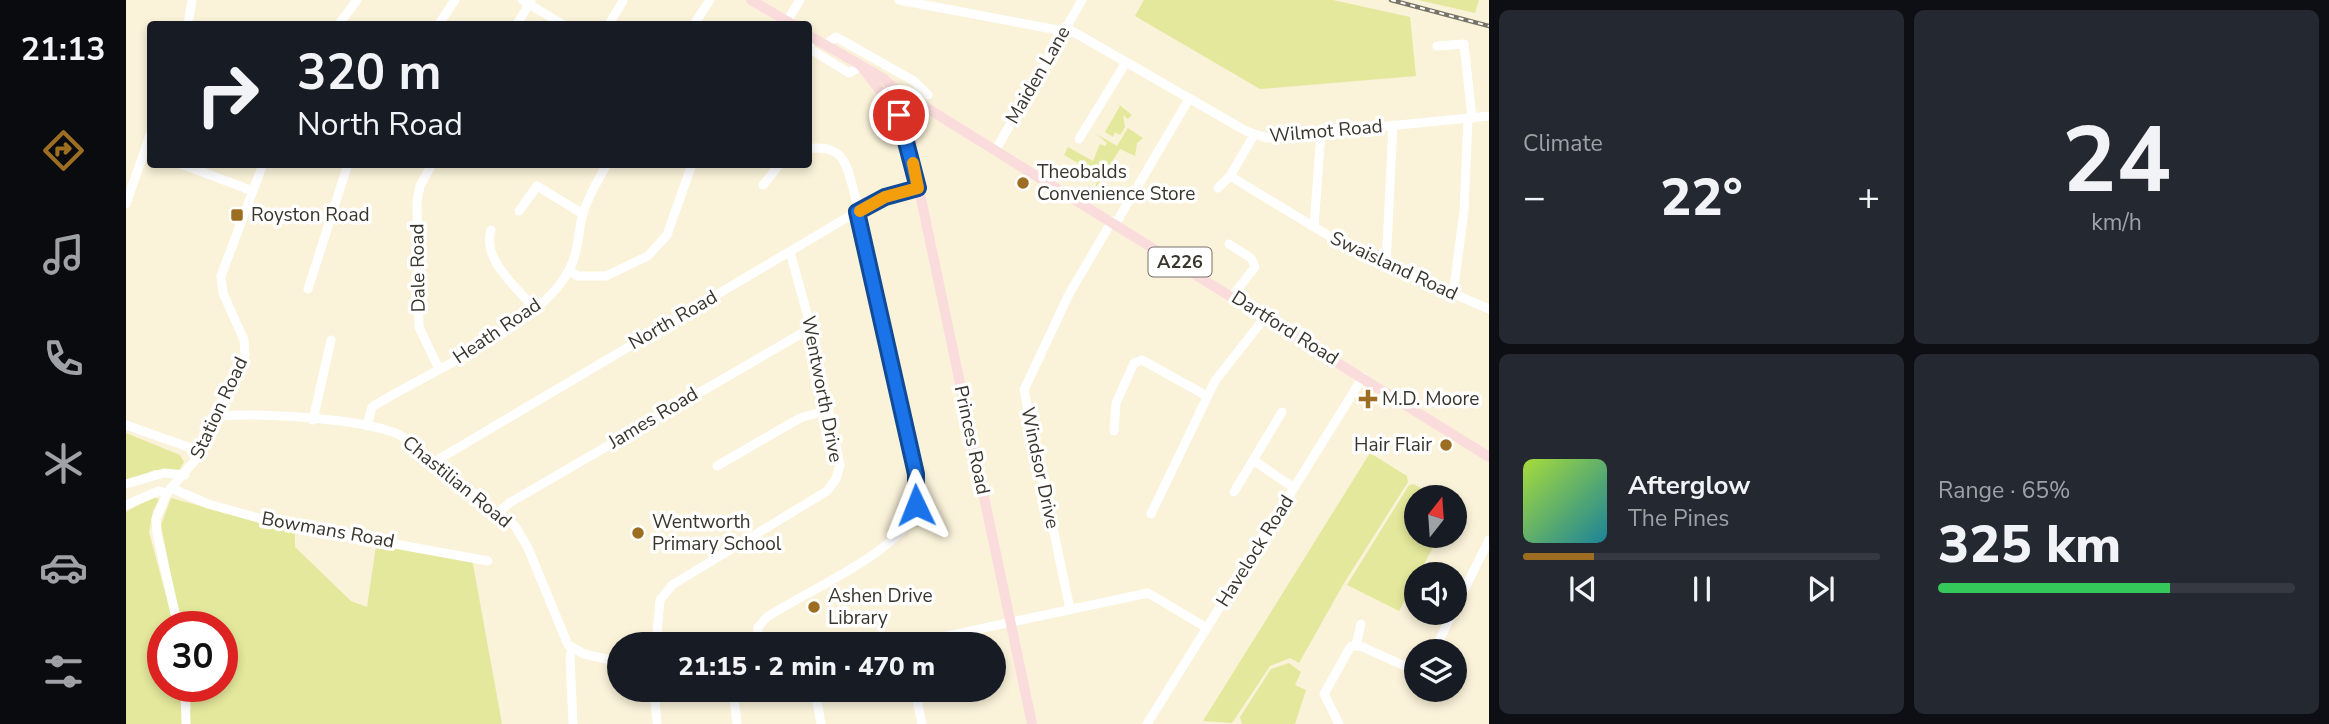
<!DOCTYPE html>
<meta charset="utf-8">
<style>
:root{--surface:#171b24;--page:#242831;--text:#f1f3f6;--muted:#9ea1a6;--line:#363941;--accent:#9d6e21}
body{margin:0;font-family:"Nunito Sans",sans-serif;background:var(--page);color:var(--text);height:100vh;display:flex;flex-direction:column;font-size:26px;white-space:nowrap}
*{box-sizing:border-box;margin:0}
p{font-size:23px;color:var(--muted)}
.icon{flex:none;width:38px;height:38px;fill:none;stroke:currentColor;stroke-width:2;stroke-linecap:round;stroke-linejoin:round}
.map{position:relative;flex:1;overflow:hidden}
.sheet{display:flex;flex-direction:column;gap:10px;padding:10px;background:#0d0f14;width:840px}
.sheet>*{flex:none}
.banner{position:absolute;left:21px;top:21px;width:665px;height:147px;border-radius:7px;box-shadow:0 4px 10px #0003;background:#171b24;color:var(--text);overflow:hidden}
.needle{width:46px;rotate:17deg}
.fabs{position:absolute;left:1278px;top:485px;display:grid;gap:14px}
.fabs a{display:grid;place-items:center;width:63px;height:63px;border-radius:50%;background:var(--surface);box-shadow:0 4px 10px #0003;font-size:35px}
.speed{position:absolute;left:21px;top:611px;display:flex;gap:14px;font-size:35px;font-weight:700;text-align:center}
.speed>*{display:grid;place-content:center;width:91px;height:91px;border-radius:50%;background:var(--surface);box-shadow:0 4px 10px #0003;line-height:1}
.speed .limit{border:10px solid #d22;background:#fff;color:#111}
.pin{position:absolute;display:grid;place-items:center;width:60px;height:60px;color:#fff;margin:-30px;border:4px solid #fff;border-radius:50%;box-shadow:0 2px 7px #0007}
.me{position:absolute;width:77px;margin:-38px;rotate:358deg;stroke-linejoin:round;filter:drop-shadow(0 0 5px #0008)}
.turn{display:flex;align-items:center;gap:24px;height:147px;padding:0 35px;font-size:32px}
.turn .icon{width:91px;height:91px;stroke-width:2.5}
.turn b{display:block;font-size:49px;line-height:60px}
.big{font-size:52px;font-weight:800;line-height:1.1}
.sheet .card{flex:1;display:flex;flex-direction:column;justify-content:center;gap:10px;min-width:0;padding:0 24px;border-radius:10px;background:var(--page)}
.sheet .dial{align-items:center;gap:0}
.dial b{font-size:91px;line-height:1}
.song{display:flex;align-items:center;gap:21px}
.cover{width:84px;height:84px;border-radius:10px;background:linear-gradient(135deg,hsl(80 70% 55%),hsl(190 70% 35%))}
.played{height:7px;border-radius:4px;background:linear-gradient(90deg,var(--accent) 20%,var(--line) 20%)}
.keys{display:flex;justify-content:space-around;direction:ltr}
.heat{display:flex;justify-content:space-between;align-items:center;font-size:38px;direction:ltr}
.charge{height:10px;border-radius:5px;background:linear-gradient(90deg,#34c759 65%,var(--line) 0)}
.sheet .tiles{flex:1;display:grid;gap:10px;grid-template-columns:repeat(2,1fr)}
.trip{position:absolute;left:481px;top:632px;width:399px;height:70px;border-radius:35px;background:var(--surface);box-shadow:0 4px 10px #0003;font-weight:800;line-height:70px;text-align:center}
main{display:flex;flex:1;min-height:0}
.tabs{display:flex;flex-direction:column;width:126px;justify-content:space-around;align-items:center;background:#090b0e;color:var(--muted)}
.tabs .icon{width:49px;height:49px}
.tabs .on{color:var(--accent)}
.tabs b{font-size:32px;color:var(--text)}
.map>svg:first-child{display:block}
</style>
<main>
<nav class="tabs">
<b>21:13</b>
<svg class="icon on" aria-label="directions" viewBox="0 0 24 24"><path d="M12 3l9 9-9 9-9-9zM9 14v-3h6M13 9l2 2-2 2"/></svg>
<svg class="icon" aria-label="music" viewBox="0 0 24 24"><path d="M9 18V5l10-2v13"/><circle cx="6" cy="18" r="3"/><circle cx="16" cy="16" r="3"/></svg>
<svg class="icon" aria-label="phone" viewBox="0 0 24 24"><path d="M5 4h4l2 5-3 2q2 4 5 5l2-3 5 2v4C11 20 4 13 5 4z"/></svg>
<svg class="icon" aria-label="climate" viewBox="0 0 24 24"><path d="M12 3v18M4 7l16 10M4 17L20 7"/></svg>
<svg class="icon" aria-label="car" viewBox="0 0 24 24"><path d="M5 17H2v-5l4-1 3-4h7l3 4 3 1v5h-3M9 17h6M6 11h13"/><circle cx="7" cy="17" r="2"/><circle cx="17" cy="17" r="2"/></svg>
<svg class="icon" aria-label="filters" viewBox="0 0 24 24"><path d="M4 7h16M4 17h16"/><circle cx="9" cy="7" r="2"/><circle cx="15" cy="17" r="2"/></svg>
</nav>
<div class="map">
<svg width="1363" height="724" viewBox="0 0 1363 724">
<rect width="100%" height="100%" fill="#faf2d9"/>
<!-- green -->
<g fill="#e4e89c">
<path d="M1018,0H1207L1284,17L1290,76L1134,89L1009,16Z"/>
<path d="M1292,0H1353L1349,13Z"/>
<path d="M991,103L1006,115L1002,119L997,115L999,127L994,135L989,132L987,137L979,132L994,106Z"/>
<path d="M1002,128L1017,138L1011,143L1009,156L994,149L969,189L971,181L949,168L952,163L938,155L942,147L967,161L974,144L979,146L981,143L970,134L991,146Z"/>
<path d="M0,433L54,455L58,462L53,470H28L0,482Z"/>
<path d="M1244,453L1281,476L1282,482L1218,583L1173,663L1164,658L1144,666L1106,723L1077,721Z"/>
<path d="M1288,484L1309,497H1290V536H1313L1273,611L1221,585L1283,485Z"/>
<path d="M27,497L33,499L27,511L23,532L48,626H37V686H55L58,709H65L63,686H96V626H55L35,525L45,498L169,532V547L225,601L241,607L251,539L346,559L376,724H0V512Z"/>
<path d="M1163,663L1175,672L1169,685L1180,690L1169,724H1116L1114,717L1145,669Z"/>
</g>
<g fill="none" stroke-linecap="round" stroke-linejoin="round">
<!-- minor -->
<g stroke="#fff" stroke-width="9">
<path d="M396,0L436,24"/>
<path d="M773,0L937,31"/>
<path d="M661,21L674,0"/>
<path d="M62,24L66,0"/>
<path d="M213,24L231,0"/>
<path d="M313,24L329,0"/>
<path d="M391,24L405,1"/>
<path d="M483,24L497,1"/>
<path d="M568,24L584,0"/>
<path d="M939,27L1120,131L1141,138L1363,116"/>
<path d="M685,36L684,49L723,73L735,66"/>
<path d="M699,45L710,37L788,81L802,95"/>
<path d="M1311,46L1338,44L1346,118"/>
<path d="M953,139L999,64"/>
<path d="M682,149C728,141 721,183 734,210"/>
<path d="M869,151L956,0"/>
<path d="M55,164L127,191"/>
<path d="M306,164L294,186L291,201L293,327L313,369"/>
<path d="M1104,176L1228,251L1363,309"/>
<path d="M637,185L654,164"/>
<path d="M1092,188L1104,176L1128,135"/>
<path d="M0,204L24,135"/>
<path d="M393,211L411,186L457,214"/>
<path d="M990,223L1063,99"/>
<path d="M1188,227L1195,132"/>
<path d="M365,230C355,259 392,289 409,309"/>
<path d="M1103,244L1125,258L1129,267L1107,295"/>
<path d="M1260,266L1267,125"/>
<path d="M443,271L452,276H480L522,256L541,235L566,164"/>
<path d="M182,289L222,164"/>
<path d="M1327,294L1338,211L1342,119"/>
<path d="M91,416C134,413 237,418 274,435L389,526L402,548L442,645L458,654L494,662"/>
<path d="M187,420L205,340"/>
<path d="M0,425L76,452"/>
<path d="M241,426L246,407C300,373 414,327 443,270C453,252 452,231 457,213C463,195 472,180 481,164"/>
<path d="M988,431L990,403L1008,363L1016,360L1081,396"/>
<path d="M1127,460L1168,488"/>
<path d="M308,462L744,204L792,188"/>
<path d="M591,466L674,418L702,410"/>
<path d="M0,484L38,473L59,475"/>
<path d="M45,488L82,504L143,521L362,561"/>
<path d="M1108,492L1156,412"/>
<path d="M0,505L33,491L41,493"/>
<path d="M372,513L383,503L685,328"/>
<path d="M1025,514L1089,381L1140,316"/>
<path d="M944,609L898,390L943,294L986,221"/>
<path d="M1328,610L1363,540"/>
<path d="M52,626L31,534L30,519L41,493L76,452L97,397L119,355L118,340L97,293L95,276L137,164"/>
<path d="M530,644L534,600L546,585L701,491L710,479L714,465L685,328L664,252"/>
<path d="M632,644V627L641,617C678,593 762,556 783,521C792,506 792,491 790,474L731,212"/>
<path d="M783,644L1022,593L1081,628"/>
<path d="M1230,645L1235,624"/>
<path d="M446,649L444,657L447,724"/>
<path d="M1308,651L1327,612"/>
<path d="M59,686L60,724"/>
<path d="M528,690L531,724"/>
<path d="M607,690L611,724"/>
<path d="M689,690L695,724"/>
<path d="M789,690L796,724"/>
<path d="M1021,724L1237,377"/>
<path d="M1213,724L1198,694L1225,646H1234L1290,671"/>
</g>
<!-- major -->
<g stroke="#fbdcdd" stroke-width="10">
<path d="M625,0L666,24"/>
<path d="M682,35L757,78L779,98"/>
<path d="M735,66L773,115L786,156L906,724"/>
<path d="M779,98L788,100L1363,457"/>
<path d="M786,141L788,117"/>
</g>
<defs>
<path id="rail" d="M1265,0L1363,26"/>
</defs>
<!-- rail casing -->
<use href="#rail" stroke="#787465" stroke-width="4.5"/>
<!-- rail -->
<use href="#rail" stroke="#fff" stroke-width="2" stroke-dasharray="5" stroke-linecap="butt"/>
</g>
<g fill="none" stroke-linecap="round" stroke-linejoin="round">
<defs>
<path id="route" d="M773,115L792,188L759,197L731,212L790,474V505"/>
</defs>
<!-- route casing -->
<use href="#route" stroke="#114b97" stroke-width="18"/>
<!-- route -->
<use href="#route" stroke="#1a73e8" stroke-width="12"/>
<!-- slow -->
<path stroke="#f59e0b" stroke-width="12" d="M734,211L759,197L792,188L787,163"/>
</g>
<!-- markers -->
<g fill="#9d6e21" stroke="#fff" stroke-width="2.5">
<circle cx="897" cy="183" r="7"/>
<rect x="104" y="208" width="14" height="14" rx="3.5"/>
<path d="M1238.5 388.5h7v7h7v7h-7v7h-7v-7h-7v-7h7z"/>
<circle cx="1320" cy="445" r="7"/>
<circle cx="512" cy="533" r="7"/>
<circle cx="688" cy="607" r="7"/>
</g>
<g text-anchor="middle" dominant-baseline="central" stroke-width="7" stroke-linejoin="round" paint-order="stroke">
<!-- shield labels -->
<rect fill="#fff" stroke="#74726c" stroke-width="2" x="1022.5" y="247.5" width="63" height="29" rx="5"/>
<g font-size="18" font-weight="bold" fill="#39362d">
<text x="1054" y="262">A226</text>
</g>
<!-- street labels -->
<g font-size="19" fill="#39362d" stroke="#fff">
<text transform="translate(912 75) rotate(-60)">Maiden Lane</text>
<text transform="translate(1200 131) rotate(-5)">Wilmot Road</text>
<text transform="translate(1268 266) rotate(25)">Swaisland Road</text>
<text transform="translate(292 268) rotate(-91)">Dale Road</text>
<text transform="translate(547 320) rotate(-30)">North Road</text>
<text transform="translate(1159 328) rotate(32)">Dartford Road</text>
<text transform="translate(371 331) rotate(-34)">Heath Road</text>
<text transform="translate(696 389) rotate(79)">Wentworth Drive</text>
<text transform="translate(93 408) rotate(-65)">Station Road</text>
<text transform="translate(527 418) rotate(-31)">James Road</text>
<text transform="translate(846 440) rotate(78)">Princes Road</text>
<text transform="translate(914 468) rotate(78)">Windsor Drive</text>
<text transform="translate(331 482) rotate(39)">Chastilian Road</text>
<text transform="translate(202 530) rotate(10)">Bowmans Road</text>
<text transform="translate(1129 551) rotate(-58)">Havelock Road</text>
</g>
<!-- poi labels -->
<g font-size="19" fill="#39362d" stroke="#fff" text-anchor="start">
<text x="911" y="172">Theobalds<tspan x="911" dy="22">Convenience Store</tspan></text>
<text x="125" y="215">Royston Road</text>
<text x="1256" y="399">M.D. Moore</text>
<text x="1306" y="445" text-anchor="end">Hair Flair</text>
<text x="526" y="522">Wentworth<tspan x="526" dy="22">Primary School</tspan></text>
<text x="702" y="596">Ashen Drive<tspan x="702" dy="22">Library</tspan></text>
</g>
</g>
</svg>
<div class="fabs">
<a><svg class="needle" viewBox="-14 -14 28 28"><path d="M0-13l5 13h-10z" fill="#e53935"/><path d="M0 13l5-13h-10z" fill="#9ea1a6"/></svg></a>
<a><svg class="icon" aria-label="sound" viewBox="0 0 24 24"><path d="M4 9h4l5-4v14l-5-4H4zM17 9q2 3 0 6"/></svg></a>
<a><svg class="icon" aria-label="layers" viewBox="0 0 24 24"><path d="M12 4l9 5-9 5-9-5zM3 14l9 5 9-5"/></svg></a>
</div>
<div class="speed"><div class="limit">30</div></div>
<div class="pin" style="left:773px;top:115px;background:#d93025"><svg class="icon" aria-label="arrive" viewBox="0 0 24 24"><path d="M6 21V4h12l-3 4 3 4H6"/></svg></div>
<svg class="me" style="left:790px;top:505px" viewBox="-20 -20 40 40"><path d="M0-17L14 15 0 8-14 15z" fill="#1a73e8" stroke="#fff" stroke-width="4"/></svg>
<div class="trip">21:15 · 2 min · 470 m</div>
<div class="banner">
<div class="turn"><svg class="icon" aria-label="right" viewBox="0 0 24 24"><path d="M7 20v-9h11M14 6l5 5-5 5"/></svg><div><b>320 m</b>North Road</div></div>
</div>
</div>
<section class="sheet">
<div class="tiles">
<div class="card"><p>Climate</p>
<div class="heat"><a>−</a><b class="big">22°</b><a>+</a></div>
</div>
<div class="card dial"><b>24</b><p>km/h</p></div>
<div class="card">
<div class="song"><i class="cover"></i><div><b>Afterglow</b><p>The Pines</p></div></div>
<div class="played"></div>
<div class="keys"><svg class="icon" aria-label="previous" viewBox="0 0 24 24"><path d="M18 5L8 12l10 7zM5 5v14"/></svg><svg class="icon" aria-label="pause" viewBox="0 0 24 24"><path d="M8 5v14M16 5v14"/></svg><svg class="icon" aria-label="next" viewBox="0 0 24 24"><path d="M6 5l10 7-10 7zM19 5v14"/></svg></div>
</div>
<div class="card"><p>Range · 65%</p><b class="big">325 km</b><div class="charge"></div></div>
</div>
</section>
</main>
